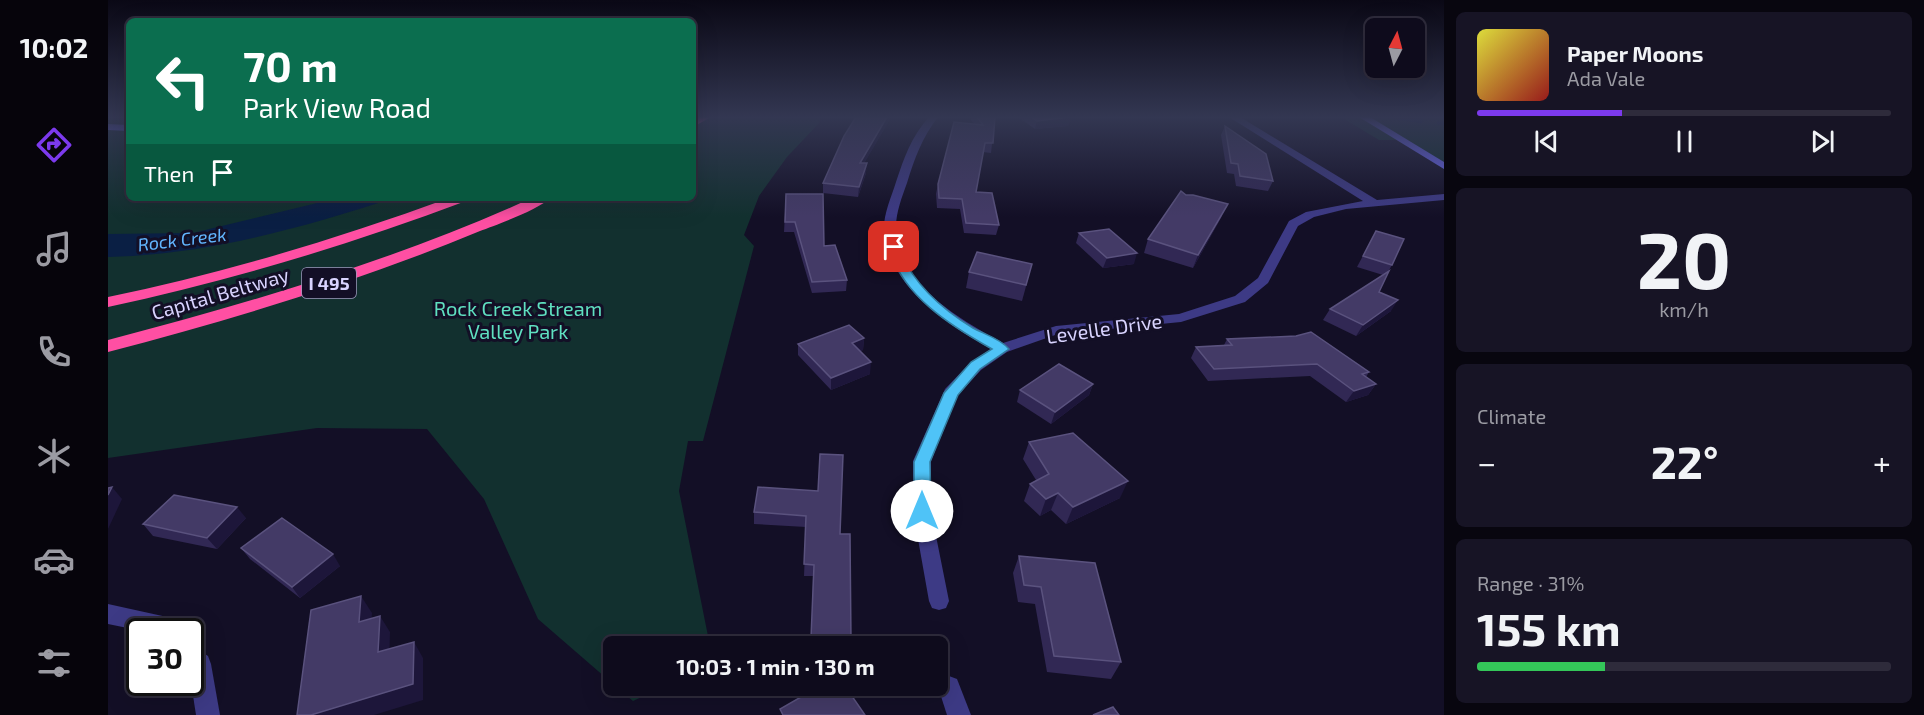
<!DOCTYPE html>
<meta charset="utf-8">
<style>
:root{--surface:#0e0b1c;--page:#171425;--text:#f1f3f6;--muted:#9b9ba3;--line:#2e2b3b;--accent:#7c3aed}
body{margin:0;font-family:"Exo 2",sans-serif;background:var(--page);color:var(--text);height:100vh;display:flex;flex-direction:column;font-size:22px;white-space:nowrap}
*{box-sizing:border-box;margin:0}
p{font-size:20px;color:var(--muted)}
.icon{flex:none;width:33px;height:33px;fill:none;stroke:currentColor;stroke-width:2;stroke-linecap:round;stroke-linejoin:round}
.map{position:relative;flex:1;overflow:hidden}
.panel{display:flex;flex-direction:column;gap:12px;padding:12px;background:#08060f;width:480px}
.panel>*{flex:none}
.banner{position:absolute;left:18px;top:18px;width:570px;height:183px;border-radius:9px;box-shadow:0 6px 24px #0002,0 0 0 2px var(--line);background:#0b6e4f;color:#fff;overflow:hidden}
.needle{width:39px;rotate:6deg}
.controls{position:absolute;left:1257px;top:18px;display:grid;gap:12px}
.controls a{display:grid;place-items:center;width:60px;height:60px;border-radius:9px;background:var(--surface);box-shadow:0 6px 24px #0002,0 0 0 2px var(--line);font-size:30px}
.speed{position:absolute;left:18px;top:618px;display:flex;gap:12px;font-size:30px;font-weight:700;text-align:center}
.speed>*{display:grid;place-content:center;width:78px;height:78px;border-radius:50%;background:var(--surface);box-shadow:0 6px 24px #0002,0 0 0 2px var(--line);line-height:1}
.speed .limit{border:3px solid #111;border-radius:9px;background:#fff;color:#111}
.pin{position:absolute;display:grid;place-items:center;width:51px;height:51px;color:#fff;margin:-26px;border-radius:12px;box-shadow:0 3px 9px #0006}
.me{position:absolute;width:66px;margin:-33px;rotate:0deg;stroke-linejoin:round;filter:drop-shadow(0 0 4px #0008)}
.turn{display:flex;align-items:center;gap:21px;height:126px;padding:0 18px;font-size:27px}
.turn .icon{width:78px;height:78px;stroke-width:2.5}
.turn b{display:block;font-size:42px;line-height:51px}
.then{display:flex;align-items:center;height:57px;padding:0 18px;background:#0003;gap:12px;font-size:22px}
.big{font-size:45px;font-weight:700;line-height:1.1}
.panel .widget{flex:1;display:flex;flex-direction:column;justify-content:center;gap:9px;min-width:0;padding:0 21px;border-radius:9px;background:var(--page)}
.panel .dial{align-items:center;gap:0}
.dial b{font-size:78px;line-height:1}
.song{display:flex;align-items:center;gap:18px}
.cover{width:72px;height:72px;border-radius:9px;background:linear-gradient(135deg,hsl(60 70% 55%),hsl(0 70% 35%))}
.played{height:6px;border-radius:3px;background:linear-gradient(90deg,var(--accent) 35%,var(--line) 35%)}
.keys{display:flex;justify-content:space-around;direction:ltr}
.heat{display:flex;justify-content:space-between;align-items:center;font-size:33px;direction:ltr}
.charge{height:9px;border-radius:4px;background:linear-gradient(90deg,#34c759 31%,var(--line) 0)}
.trip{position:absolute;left:495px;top:636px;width:345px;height:60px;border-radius:9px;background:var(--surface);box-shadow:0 6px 24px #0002,0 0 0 2px var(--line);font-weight:700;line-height:60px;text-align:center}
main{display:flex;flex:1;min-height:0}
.dock{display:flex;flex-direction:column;width:108px;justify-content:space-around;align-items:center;background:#06040b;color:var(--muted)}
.dock .icon{width:42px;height:42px}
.dock .active{color:var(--accent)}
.dock b{font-size:27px;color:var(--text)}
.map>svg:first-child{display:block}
</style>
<main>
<nav class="dock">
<b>10:02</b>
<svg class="icon active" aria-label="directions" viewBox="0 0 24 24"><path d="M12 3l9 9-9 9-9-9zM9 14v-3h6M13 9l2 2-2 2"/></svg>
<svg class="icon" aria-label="music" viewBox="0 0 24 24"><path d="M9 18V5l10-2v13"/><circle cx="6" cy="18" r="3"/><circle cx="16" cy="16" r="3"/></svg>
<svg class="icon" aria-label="phone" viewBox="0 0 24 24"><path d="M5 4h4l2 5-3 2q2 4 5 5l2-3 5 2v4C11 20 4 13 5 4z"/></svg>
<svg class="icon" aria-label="climate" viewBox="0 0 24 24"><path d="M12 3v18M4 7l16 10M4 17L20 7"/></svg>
<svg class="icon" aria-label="car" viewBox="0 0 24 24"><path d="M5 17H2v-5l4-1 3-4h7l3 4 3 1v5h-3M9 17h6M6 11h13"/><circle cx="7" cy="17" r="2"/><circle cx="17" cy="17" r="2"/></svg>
<svg class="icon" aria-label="filters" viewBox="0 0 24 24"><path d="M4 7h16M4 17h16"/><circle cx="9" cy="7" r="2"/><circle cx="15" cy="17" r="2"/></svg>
</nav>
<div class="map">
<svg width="1336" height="715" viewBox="0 0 1336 715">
<rect width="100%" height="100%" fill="#130f26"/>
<!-- green -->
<g fill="#12302f">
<path d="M0,117H21V198H585V117H712V122L679,157L651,196L636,235L646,246L595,441H580L571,491L602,646H506L505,684L430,619L376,499L319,429L209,428L0,458Z"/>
<path d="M1233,117H1336V169L1291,140H1271Z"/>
<path d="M507,686H558L525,701Z"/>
</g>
<!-- water -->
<path fill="#0a1f44" d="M230,198H286C193,228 98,255 0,257V234L85,233Z"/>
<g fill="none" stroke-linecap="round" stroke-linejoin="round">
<!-- stream -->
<g stroke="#0a1f44" stroke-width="4.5">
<path d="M8,117L20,119"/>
<path d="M1287,117L1313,121"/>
<path d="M1331,123H1336"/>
</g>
<!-- street -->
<g fill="#3d3a85" fill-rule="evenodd">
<path d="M821,117H830C814,138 807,157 799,183C794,197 788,212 788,227C787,283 853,320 895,343L948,326L1071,314L1127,296L1150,278L1181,221L1198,212L1255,201L1121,117H1132L1269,200L1336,194V200L1238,209L1206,217L1190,226L1160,283L1137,302L1073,322L950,334L899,352L873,370L850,395L823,461V511L841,601L838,608L831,610L824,608L821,601L805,511V461L837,389L863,362L883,349C839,324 781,287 776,231C775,215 783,198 788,182C796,158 803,137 821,117Z"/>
<path d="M0,604L59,617L69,632H39L0,624Z"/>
<path d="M82,645L100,656L103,664L112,715H88L82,676Z"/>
<path d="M841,676L849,679L863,715H839L830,687L833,679Z"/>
</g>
<!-- secondary -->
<g fill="#6f6bff" fill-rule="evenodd">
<path d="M1251,117H1262L1336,162V169Z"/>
<path d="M0,124L21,125V131L0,130Z"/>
</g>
<!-- highway -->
<g fill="#ff4fa3" fill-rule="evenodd">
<path d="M589,117H603L585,127V119Z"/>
<path d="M341,198H360L358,201C241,245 122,281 0,307V297C116,273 229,239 341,198Z"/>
<path d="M424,198H442C432,209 388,225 372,231C252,281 126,319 0,352V340C145,302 287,260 424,198Z"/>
</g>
</g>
<!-- wall -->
<g fill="#312854">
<path d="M748,117H783L782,119L756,163L758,173L750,197L715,193V183Z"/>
<path d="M863,117H887L883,153L875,152L868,192L891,225L888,235L856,233L852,209L829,208L828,194L830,184L866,124L863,120Z"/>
<path d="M910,117H963L960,126L927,129Z"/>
<path d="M1117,126L1165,181L1160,191L1128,186L1126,174L1119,173L1113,135Z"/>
<path d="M678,194L716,246L739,280L738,291L704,293L686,232H676Z"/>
<path d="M1078,195L1114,216L1085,268L1036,253L1040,239Z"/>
<path d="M1268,231L1284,265L1280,272L1271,292L1283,311L1248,336L1215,320L1222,309L1275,275L1249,267Z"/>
<path d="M971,233L1026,264L995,268L968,243Z"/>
<path d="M861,272L920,279L914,301L858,288Z"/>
<path d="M756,338L755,350L752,351L762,374L723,390L690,355V344Z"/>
<path d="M1119,339L1261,372L1258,377L1268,384L1260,395L1238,402L1202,376L1100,381L1083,358L1088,347L1116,345Z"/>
<path d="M985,384L981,395L943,424L909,402L912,390Z"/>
<path d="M921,442L1012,498L958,524L943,510L932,516L916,501L922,484L928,480L915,459Z"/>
<path d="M650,487L732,534L743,640L742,646H703L705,576H696L698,527L646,524V512Z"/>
<path d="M138,518L109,549L45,536L35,524Z"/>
<path d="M133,548L232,566L192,598L142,559Z"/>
<path d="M911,556L1013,662L1003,679L939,672L927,604L910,602L905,573Z"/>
</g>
<!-- shaded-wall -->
<g fill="#1d163a">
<path d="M779,117H783L782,119L751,172L752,163Z"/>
<path d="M963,117L960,126L927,129L929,121Z"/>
<path d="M759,163L758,173L750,197L751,187Z"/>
<path d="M1120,204L1114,216L1085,268L1090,255Z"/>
<path d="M1029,253L1026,264L995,268L999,258Z"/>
<path d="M1290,300L1283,311L1248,336L1255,325Z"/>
<path d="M756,338L755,350L743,355L744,343Z"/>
<path d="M763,362L762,374L723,390V378Z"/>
<path d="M985,384L981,395L943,424L947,412Z"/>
<path d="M1268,384L1260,395L1238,402L1246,391Z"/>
<path d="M1020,481L1012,498L958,524L965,507Z"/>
<path d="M4,487L14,499L0,529V495Z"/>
<path d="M950,493L943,510L932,516L938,499Z"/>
<path d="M129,507L138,518L109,549L99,538Z"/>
<path d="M225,554L232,566L192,598L184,587Z"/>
<path d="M253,596L264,613L262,638L251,622Z"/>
<path d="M272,616L282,632L281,668L270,652Z"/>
<path d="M306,642L315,658V700L266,715H203Z"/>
</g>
<!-- building -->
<g fill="#433a66" stroke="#5a527e" stroke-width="1.5">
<path d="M748,117H779L752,163H759L751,187L715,183L736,136Z"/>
<path d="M869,117H887L885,143H877L868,192L884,193L891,225L858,223L854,199L831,198L830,184L846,122L875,125Z"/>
<path d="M924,117H961L929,121Z"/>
<path d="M1117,126L1158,154L1165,181L1132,176L1130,164L1123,163Z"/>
<path d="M1073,191L1078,195H1085L1120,204L1090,255L1040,239Z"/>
<path d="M678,194H715L716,246L727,245L739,280L704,282L687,222H677Z"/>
<path d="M1001,229L1029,253L999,258L971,233Z"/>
<path d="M1268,231L1296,239L1284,265L1255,256Z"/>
<path d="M869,252L924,264L918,285L861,272Z"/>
<path d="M1281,271L1271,292L1290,300L1255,325L1222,309Z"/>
<path d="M741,325L756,338L744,343L763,362L723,378L690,344Z"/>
<path d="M1203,332L1261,372L1254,374L1268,384L1246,391L1209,364L1106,369L1088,347L1124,345L1119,339L1188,336Z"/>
<path d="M951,364L985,384L947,412L912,390Z"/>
<path d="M965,433L1020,481L965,507L950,493L938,499L922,484L941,474L921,442Z"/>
<path d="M712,454L735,455L732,534H742L743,640L703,638L706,565L696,564L698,516L646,512L650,487L710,491Z"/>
<path d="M4,487L0,495V488Z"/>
<path d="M66,495L129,507L99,538L35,524Z"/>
<path d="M174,518L225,554L184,587L133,548Z"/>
<path d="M911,556L987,563L1013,662L946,656L933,587L916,585Z"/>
<path d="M253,596L251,622L272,616L270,652L306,642L305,684L203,715H189L203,610Z"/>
<path d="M712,686H737L757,715H675L672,709Z"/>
<path d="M1005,707L1011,715H985Z"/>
</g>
<!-- sky -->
<linearGradient id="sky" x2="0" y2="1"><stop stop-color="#0a0815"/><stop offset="0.54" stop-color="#333752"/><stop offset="1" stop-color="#333752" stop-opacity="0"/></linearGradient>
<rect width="1336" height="217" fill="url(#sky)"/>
<!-- route -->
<path fill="#4fc3f7" stroke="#337fa1" stroke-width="1.5" d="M786,244L792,247C801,281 835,310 865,328C876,334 893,339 901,349L872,369L850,395L822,462L823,511L820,516L814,518L808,516L806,511V462L836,393L863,362L884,349C843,326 793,295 781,247Z"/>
<g text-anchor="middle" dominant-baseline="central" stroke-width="6" stroke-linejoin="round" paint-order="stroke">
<!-- far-water labels -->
<g font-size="18" font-style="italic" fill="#62b6ff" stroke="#130f26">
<text transform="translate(74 239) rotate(-7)">Rock Creek</text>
</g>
<!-- shield labels -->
<rect fill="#130f26" stroke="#9e99be" stroke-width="1.5" x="194" y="268" width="54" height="30" rx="4.5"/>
<g font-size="18" font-weight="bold" fill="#d9d4ff">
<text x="221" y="283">I 495</text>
</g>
<!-- street labels -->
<g font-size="20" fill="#d9d4ff" stroke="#130f26">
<text transform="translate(112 293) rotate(-16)">Capital Beltway</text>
<text transform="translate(996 328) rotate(-8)">Levelle Drive</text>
</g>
<!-- park labels -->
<g font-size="20" fill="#5fe0c0" stroke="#130f26">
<text x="410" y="308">Rock Creek Stream<tspan x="410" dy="23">Valley Park</tspan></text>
</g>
</g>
</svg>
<div class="controls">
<a><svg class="needle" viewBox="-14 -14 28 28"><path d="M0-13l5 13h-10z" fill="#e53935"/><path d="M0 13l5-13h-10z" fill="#9b9ba3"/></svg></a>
</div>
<div class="speed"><div class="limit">30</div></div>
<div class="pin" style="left:786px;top:247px;background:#d93025"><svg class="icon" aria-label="arrive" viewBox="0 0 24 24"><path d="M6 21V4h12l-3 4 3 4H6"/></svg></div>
<svg class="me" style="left:814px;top:511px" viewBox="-20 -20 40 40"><circle r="19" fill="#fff"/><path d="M0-13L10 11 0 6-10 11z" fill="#4fc3f7"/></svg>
<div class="trip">10:03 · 1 min · 130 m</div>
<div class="banner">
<div class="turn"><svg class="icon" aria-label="left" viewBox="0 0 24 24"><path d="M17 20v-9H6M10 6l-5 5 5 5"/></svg><div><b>70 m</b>Park View Road</div></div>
<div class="then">Then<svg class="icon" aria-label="arrive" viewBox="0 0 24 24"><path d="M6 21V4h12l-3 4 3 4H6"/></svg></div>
</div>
</div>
<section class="panel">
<div class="widget">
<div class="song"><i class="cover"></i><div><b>Paper Moons</b><p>Ada Vale</p></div></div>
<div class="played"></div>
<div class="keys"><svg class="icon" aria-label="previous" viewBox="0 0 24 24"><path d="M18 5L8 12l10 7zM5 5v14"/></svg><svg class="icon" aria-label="pause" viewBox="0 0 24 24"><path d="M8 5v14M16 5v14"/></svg><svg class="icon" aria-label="next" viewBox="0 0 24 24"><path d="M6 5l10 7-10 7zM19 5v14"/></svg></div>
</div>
<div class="widget dial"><b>20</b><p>km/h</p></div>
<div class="widget"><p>Climate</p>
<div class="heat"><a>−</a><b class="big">22°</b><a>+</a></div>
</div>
<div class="widget"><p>Range · 31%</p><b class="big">155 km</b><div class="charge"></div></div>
</section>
</main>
